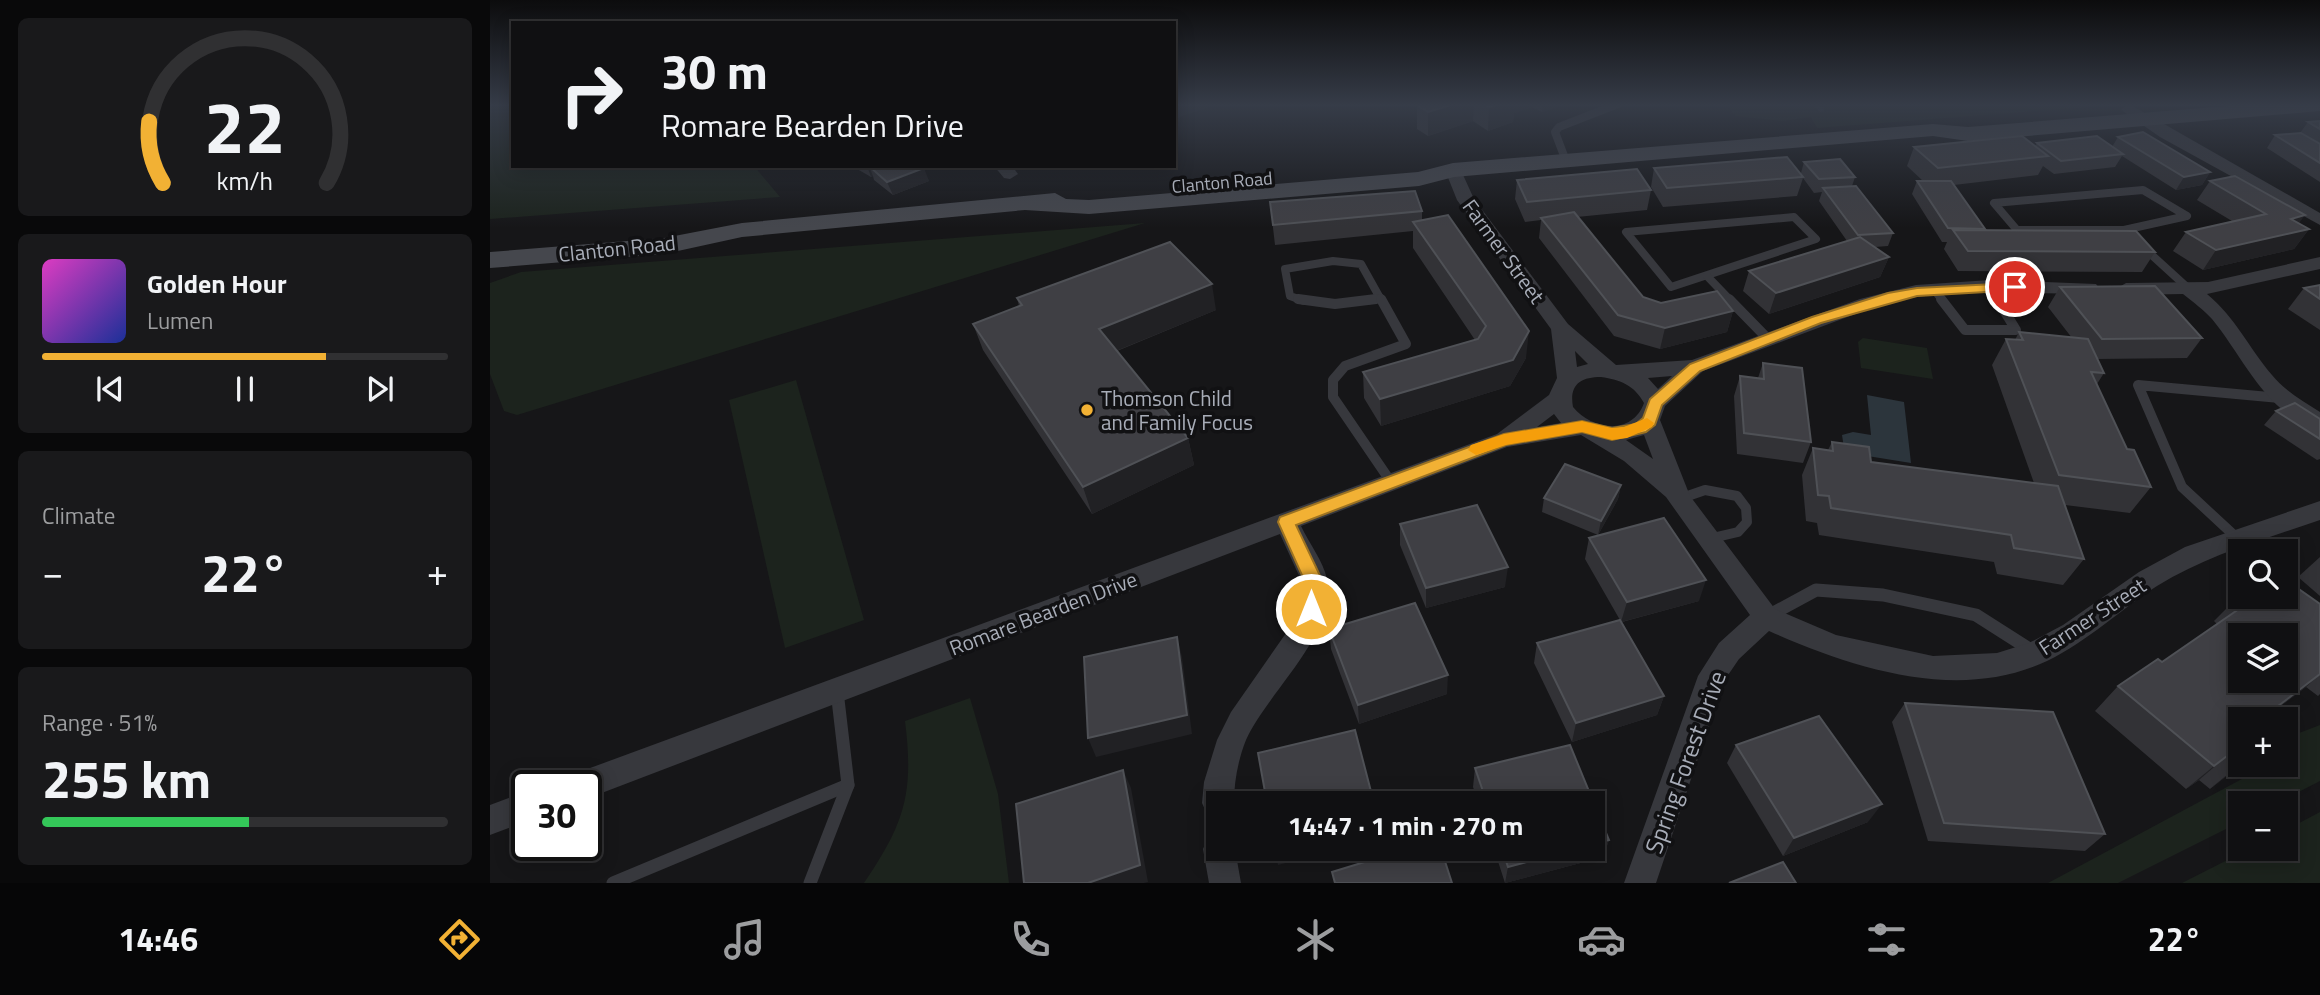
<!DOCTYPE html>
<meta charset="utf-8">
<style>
:root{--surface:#101012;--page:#19191b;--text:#f1f3f6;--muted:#9c9d9f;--line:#303032;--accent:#f2b134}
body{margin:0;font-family:"Titillium Web",sans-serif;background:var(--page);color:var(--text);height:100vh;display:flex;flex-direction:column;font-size:26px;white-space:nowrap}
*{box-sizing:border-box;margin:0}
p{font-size:23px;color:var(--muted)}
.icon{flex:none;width:38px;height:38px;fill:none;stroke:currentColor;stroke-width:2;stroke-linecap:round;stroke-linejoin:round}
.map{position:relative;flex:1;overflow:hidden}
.panel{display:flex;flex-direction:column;gap:18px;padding:18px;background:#09090a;width:490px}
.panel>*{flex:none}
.hud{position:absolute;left:21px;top:21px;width:665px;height:147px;border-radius:0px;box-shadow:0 4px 18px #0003,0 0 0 2px var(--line);background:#101012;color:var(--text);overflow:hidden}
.controls{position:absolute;left:1738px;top:539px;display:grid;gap:14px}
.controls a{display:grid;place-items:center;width:70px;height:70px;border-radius:0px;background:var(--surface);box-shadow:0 4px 18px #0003,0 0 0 2px var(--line);font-size:35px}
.speed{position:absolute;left:21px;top:770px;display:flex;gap:14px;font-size:35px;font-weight:700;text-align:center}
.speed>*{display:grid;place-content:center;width:91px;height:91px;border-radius:50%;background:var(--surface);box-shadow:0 4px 18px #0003,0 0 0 2px var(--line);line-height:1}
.speed .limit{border:4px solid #111;border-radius:10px;background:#fff;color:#111}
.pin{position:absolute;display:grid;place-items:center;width:60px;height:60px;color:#fff;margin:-30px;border:4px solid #fff;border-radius:50%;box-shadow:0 2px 7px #0007}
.me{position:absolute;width:77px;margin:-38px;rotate:0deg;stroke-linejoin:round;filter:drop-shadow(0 0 5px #0008)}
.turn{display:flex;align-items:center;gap:24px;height:147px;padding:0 35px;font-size:32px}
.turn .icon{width:91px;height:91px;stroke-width:2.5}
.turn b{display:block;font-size:49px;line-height:60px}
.big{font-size:52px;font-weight:700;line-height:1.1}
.panel .widget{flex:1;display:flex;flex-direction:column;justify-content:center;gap:10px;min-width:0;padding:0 24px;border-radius:10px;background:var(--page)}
.panel .dial{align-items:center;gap:0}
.dial svg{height:182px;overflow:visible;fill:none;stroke:var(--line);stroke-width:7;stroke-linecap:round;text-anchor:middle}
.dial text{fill:var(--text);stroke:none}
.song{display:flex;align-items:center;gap:21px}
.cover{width:84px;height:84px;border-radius:10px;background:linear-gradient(135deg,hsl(310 70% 55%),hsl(230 70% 35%))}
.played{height:7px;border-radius:4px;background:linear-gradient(90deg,var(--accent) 70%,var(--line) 70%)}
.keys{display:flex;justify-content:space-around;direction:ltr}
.heat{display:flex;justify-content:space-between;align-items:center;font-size:38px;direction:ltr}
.charge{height:10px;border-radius:5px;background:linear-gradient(90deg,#34c759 51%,var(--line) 0)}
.trip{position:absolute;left:716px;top:791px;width:399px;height:70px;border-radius:0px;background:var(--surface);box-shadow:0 4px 18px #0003,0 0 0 2px var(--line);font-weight:700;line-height:70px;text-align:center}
.dock{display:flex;height:112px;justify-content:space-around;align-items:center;background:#060607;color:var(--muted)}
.dock .icon{width:49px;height:49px}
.dock .current{color:var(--accent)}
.dock b{font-size:32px;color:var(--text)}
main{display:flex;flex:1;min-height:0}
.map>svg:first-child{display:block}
</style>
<main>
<section class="panel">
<div class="widget dial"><svg viewBox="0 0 100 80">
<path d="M14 69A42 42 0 1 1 86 69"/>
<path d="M14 69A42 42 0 0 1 8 42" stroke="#f2b134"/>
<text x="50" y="56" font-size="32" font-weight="700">22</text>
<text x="50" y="72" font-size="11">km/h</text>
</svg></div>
<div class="widget">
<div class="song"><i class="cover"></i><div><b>Golden Hour</b><p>Lumen</p></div></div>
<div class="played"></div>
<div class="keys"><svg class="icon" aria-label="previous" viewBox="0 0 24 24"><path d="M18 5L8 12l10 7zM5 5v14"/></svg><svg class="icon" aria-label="pause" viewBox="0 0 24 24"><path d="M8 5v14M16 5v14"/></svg><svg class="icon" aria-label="next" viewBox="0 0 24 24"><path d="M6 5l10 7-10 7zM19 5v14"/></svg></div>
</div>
<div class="widget"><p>Climate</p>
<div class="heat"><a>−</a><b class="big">22°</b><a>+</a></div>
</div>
<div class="widget"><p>Range · 51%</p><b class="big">255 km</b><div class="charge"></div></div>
</section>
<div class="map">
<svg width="1830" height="883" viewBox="0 0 1830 883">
<rect width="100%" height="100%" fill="#161618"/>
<!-- green -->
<g fill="#1c231d">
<path d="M0,104H23V166H264L290,197L0,219Z"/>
<path d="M1236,104H1640L1327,128L1321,117L1293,121L1245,116Z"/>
<path d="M655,223L27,415L14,411L0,374V283L31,272Z"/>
<path d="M1373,338L1437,348L1443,379L1371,368L1368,342Z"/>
<path d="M306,380L374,620L295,648L239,400Z"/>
<path d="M480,698L508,794L519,883H374C415,823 424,793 415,721Z"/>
<path d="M1830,725V781L1787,803H1750V822L1628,883H1558L1778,765H1796V738Z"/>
<path d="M1830,812V883H1692L1759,849H1796V830Z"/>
</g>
<!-- water -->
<path fill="#2c353c" d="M1377,395L1414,402L1421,463L1365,454L1354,448L1352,435L1363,432L1381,435Z"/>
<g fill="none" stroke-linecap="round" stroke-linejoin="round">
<!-- stream -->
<path stroke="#2c353c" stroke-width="6" d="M1326,104L1331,109"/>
<!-- service-far2 -->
<g stroke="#37383d" stroke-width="8">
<path d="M1076,161L1065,132L1069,127L1128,104"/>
<path d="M1653,190L1697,216L1634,230H1527L1504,203Z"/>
<path d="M1304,217L1326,239L1181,287L1136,232Z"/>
<path d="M1654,248L1699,289"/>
<path d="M1217,276L1241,301"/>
<path d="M1499,287L1508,301"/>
<path d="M1445,291L1453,301"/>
<path d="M890,298L892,301"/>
<path d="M814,301L800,296L795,269L843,261L871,264L890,298"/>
<path d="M876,301L890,298"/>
</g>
<!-- service-far1 -->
<g stroke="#37383d" stroke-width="10">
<path d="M808,299L845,304L886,299"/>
<path d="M891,299L916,344L855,366L843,380V397L901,482"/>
<path d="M1239,299L1278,339"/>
<path d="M1451,299L1475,330H1526L1507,299"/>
<path d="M1189,499L1215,490L1247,496L1256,508L1257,522L1248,532L1218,539"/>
<path d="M1747,538L1692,487L1648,385L1790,398"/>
</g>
<!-- service -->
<g stroke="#37383d" stroke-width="13">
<path d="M1278,616L1326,590L1393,595L1486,615L1544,652"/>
<path d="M123,883L358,785"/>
<path d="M320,883L358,785L347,691"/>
</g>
<!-- minor -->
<g fill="#37383d" fill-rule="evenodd">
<path d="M1639,104L1830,213V225L1670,137L1634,112L1631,109Z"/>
<path d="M963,165L969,166L984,199L1078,324L1126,365L1202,360L1370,299L1426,285L1500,280L1606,284L1609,288L1606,292L1599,294L1475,292L1426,297L1384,307L1213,371L1175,406L1170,420L1200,496L1285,609L1346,635L1443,656L1507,653L1539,643L1573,625L1649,572L1695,547L1830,501V520C1775,539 1717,555 1667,586C1630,610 1598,641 1557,661C1468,703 1363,668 1279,631L1249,659L1234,681L1166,883H1134L1208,676L1229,643L1260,615L1176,497L1134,461L1091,435L1017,447L811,526C819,543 833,561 837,579C848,633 776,694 756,740C748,760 744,782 744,803H728V818L717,814L712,803L714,782L727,740L741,712L801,626L811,597V580L790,534L96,799V786H77L81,776L92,771L1007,434L1059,395L1067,378L1061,329L967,200L955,170ZM1085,351L1098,364L1087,367ZM1182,376L1168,389L1158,378ZM1111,377C1131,380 1144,385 1154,403C1142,436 1102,430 1083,407C1079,385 1090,377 1111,377ZM1064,414L1071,423L1047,427ZM1154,435L1163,459L1136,440Z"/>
<path d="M504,166H522L528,174L520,179L514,178Z"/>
<path d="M1830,257V269L1717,294C1745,317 1759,348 1782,375C1795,391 1813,401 1830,412V430C1775,414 1755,359 1722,319C1714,310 1703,302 1693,294L1636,295L1626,289L1636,283L1718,282Z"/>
<path d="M37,791V821L0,835V805Z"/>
<path d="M728,833V849H745L751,883H719L713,849L718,838Z"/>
</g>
<!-- secondary -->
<path fill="#45474d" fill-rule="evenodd" d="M1763,104H1830V111L1478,141L1443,136L964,177L929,186L599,214L535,210L252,237L174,254L0,268V252L174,238L252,223L565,193L576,199L599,200L928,172L963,163L1443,124L1478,127Z"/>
</g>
<!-- wall -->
<g fill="#323236">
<path d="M929,104H1076L1052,112L1042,107L1024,113L1023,122L998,131L983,121L938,136L927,129V105Z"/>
<path d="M1830,121V182L1777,148L1785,135L1810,133L1818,122Z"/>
<path d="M1628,137L1720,172L1712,185L1686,190L1632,156L1625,167L1564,174L1553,166L1548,175L1464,185L1494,230L1665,252L1652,272L1468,271L1454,249L1457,242H1452L1422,194L1427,181H1433L1417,166L1424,147L1545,146L1547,143L1622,147Z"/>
<path d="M1314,162L1365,177L1362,186L1403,233L1398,246L1385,247L1399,257L1390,277L1279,314L1253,291L1259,271L1357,241L1329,201L1332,192L1324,193L1313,178L1307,196L1173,207L1161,187L1164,168L1311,173Z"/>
<path d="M362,166H431L439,181L403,195L384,180L383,176L381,177Z"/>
<path d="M573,166H603V168H574Z"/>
<path d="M1027,180L1161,190L1157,210L1087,217L1153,297L1171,303L1243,311L1237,332L1170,349L1124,336L1049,238L1051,220L1035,222L1025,199Z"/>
<path d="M1720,181L1809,223L1819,229L1804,249L1713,270L1683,251L1696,232L1742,221L1707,200Z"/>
<path d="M780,202L932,211V220L1036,358L1020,386L891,426L874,398L873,372L985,340L923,248V231L785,245Z"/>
<path d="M1830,285V330L1798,309L1814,288Z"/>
<path d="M1570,287L1712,338L1697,358L1607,359L1614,373L1607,384L1637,449L1661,487L1640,513L1575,505L1594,559L1573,585L1507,574L1504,562L1329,535L1327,523L1316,521L1312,475L1323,448L1338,450L1342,442L1381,462L1544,483L1502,365L1516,339L1525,340L1529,332L1582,338L1558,307Z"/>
<path d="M527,298L726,310L627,351L698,438L704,465L602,514L493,350L483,324L529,306Z"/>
<path d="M1273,363L1321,442L1313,463L1247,454L1244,396L1250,376L1268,378Z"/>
<path d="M1786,411L1830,419V459L1827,460L1774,425Z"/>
<path d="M1131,485L1128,499L1108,535L1052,512L1054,498Z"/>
<path d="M910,524L1015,587L936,608L910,545Z"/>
<path d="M1099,538L1209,601L1132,622L1174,696L1167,715L1082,742L1044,663L1047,643L1130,620L1095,559Z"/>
<path d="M1830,557V596L1808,577Z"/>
<path d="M1750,595V597H1796L1830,604V694L1828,696L1816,687L1773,719H1750V765L1720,789L1709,780L1696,789L1605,711L1628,686L1672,662L1727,624L1724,621Z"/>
<path d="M839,629L957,694L869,724L841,649Z"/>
<path d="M1415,703L1615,834L1595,851L1438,841L1402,722Z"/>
<path d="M1080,745L1119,840L1113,857L1015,883L1004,849H1102V803H989L983,787L985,768Z"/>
<path d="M1246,745L1378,822L1293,856L1237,763Z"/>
</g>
<!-- shaded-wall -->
<g fill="#212124">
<path d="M689,104H719V107L684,119V106Z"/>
<path d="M964,104H984L983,121L938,136V112Z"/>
<path d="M1009,104H1043L1042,107L1024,113L1023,122L998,131L999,107Z"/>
<path d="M1053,104H1076L1052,112Z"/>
<path d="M377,166H403H379L383,176L381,177Z"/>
<path d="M434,168L439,181L403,195L397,182Z"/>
<path d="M1720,172L1712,185L1686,190L1694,177Z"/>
<path d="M1815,215L1802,233L1819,229L1804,249L1713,270L1726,250L1801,219Z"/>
<path d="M1399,257L1390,277L1279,314L1286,293Z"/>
<path d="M722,284L726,310L616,355L609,329Z"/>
<path d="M1243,311L1237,332L1170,349L1175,328Z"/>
<path d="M1039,331L1036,358L1020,386L891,426L890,399Z"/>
<path d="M698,438L704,465L602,514L593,487Z"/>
<path d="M1131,485L1128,499L1108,535L1111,521Z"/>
<path d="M1018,567L1015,587L936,608V588Z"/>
<path d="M1216,580L1209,601L1131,622L1137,602Z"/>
<path d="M687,637L692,657L702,734L606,757L598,738Z"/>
<path d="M1830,674L1816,687L1773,719H1771Z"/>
<path d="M958,675L957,694L869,724L868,705Z"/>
<path d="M1174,696L1167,715L1082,742L1086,723Z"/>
<path d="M1737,756L1709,780L1696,789L1724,766Z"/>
<path d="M1749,765H1751L1720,789Z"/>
<path d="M633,770L641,788L658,882L654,883H598Z"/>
<path d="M1392,804L1378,822L1293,856L1304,838Z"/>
<path d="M1119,840L1113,857L1015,883L1018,867L1085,849H1102V844Z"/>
<path d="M785,849H848L788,865Z"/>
</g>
<!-- building -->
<g fill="#3f3f44" stroke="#4f5156" stroke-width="2" fill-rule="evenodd">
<path d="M929,104H964L938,112L927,105Z"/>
<path d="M995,104H1009L999,107Z"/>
<path d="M1830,121V129L1818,122Z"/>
<path d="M1653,132L1720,172L1694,177L1628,137Z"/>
<path d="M1811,133L1830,144V163L1785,135Z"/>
<path d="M1532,136L1558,156L1448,168L1424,147Z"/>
<path d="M1607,136L1633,154L1571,161L1547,143Z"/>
<path d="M1297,157L1313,177L1177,188L1164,168Z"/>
<path d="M1350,159L1365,177L1329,179L1314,162Z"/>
<path d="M379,166H431L434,168L397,182Z"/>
<path d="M1147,169L1161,190L1037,202L1027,180Z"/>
<path d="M1745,176L1815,215L1801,219L1819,229L1726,250L1696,232L1776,214L1720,181Z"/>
<path d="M1427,181H1461L1495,229L1458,228Z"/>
<path d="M1366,186L1403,233L1368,235L1333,188Z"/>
<path d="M925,191L932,211L783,225L780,202Z"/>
<path d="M1084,212L1153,297L1171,303L1227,291L1243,311L1175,328L1128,315L1051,218Z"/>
<path d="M958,215L1039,331L1023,360L890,399L873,372L988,339L996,326L923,222Z"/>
<path d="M1463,230L1646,231L1665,252L1478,251Z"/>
<path d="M1370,237L1399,257L1286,293L1259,271Z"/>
<path d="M680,242L722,284L609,329L698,438L593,487L483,324L532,305L527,298Z"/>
<path d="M1830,285V299L1814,288Z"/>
<path d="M1665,286L1712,338L1612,339L1570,287Z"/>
<path d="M1529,332L1598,339L1614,373L1601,372L1637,449L1644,450L1661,487L1569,475L1516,339L1533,340Z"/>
<path d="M1273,363L1312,368L1321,442L1254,433L1250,376L1274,379Z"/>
<path d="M1805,403L1830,419V439L1786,411Z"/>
<path d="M1342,442L1379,447L1381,462L1568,486L1594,559L1524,548L1521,535L1341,508L1339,496L1328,495L1323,448L1343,451Z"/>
<path d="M1075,464L1131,485L1111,521L1054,498Z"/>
<path d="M987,505L1018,567L936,588L910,524Z"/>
<path d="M1174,518L1216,580L1137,602L1099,538Z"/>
<path d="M1796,580L1830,604V674L1771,719H1750V765H1749L1737,756L1724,766L1628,686L1668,659L1672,662L1759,602L1751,597H1796ZM1750,635H1796V681H1750Z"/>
<path d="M925,603L958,675L868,705L839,629Z"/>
<path d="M1130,620L1174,696L1086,723L1047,643Z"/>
<path d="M687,637L697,715L598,738L594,657Z"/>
<path d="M1415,703L1563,712L1615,834L1454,823Z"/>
<path d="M1329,716L1392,804L1304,838L1246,745Z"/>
<path d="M865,730L884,803H777L768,753Z"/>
<path d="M1080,745L1119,840L1102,844V803H997L985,768Z"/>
<path d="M633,770L650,865L598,883H534L526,804Z"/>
<path d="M917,849H951L962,883H845L842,872Z"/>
<path d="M1012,849H1085L1018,867Z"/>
<path d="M1293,862L1306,883H1239Z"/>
</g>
<!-- sky -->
<linearGradient id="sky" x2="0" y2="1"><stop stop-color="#0c0c0d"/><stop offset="0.46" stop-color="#363c48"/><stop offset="1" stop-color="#363c48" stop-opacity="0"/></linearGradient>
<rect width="1830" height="228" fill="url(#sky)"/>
<!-- route -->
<path fill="#f2b134" stroke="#9d7322" stroke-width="2" d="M1525,283L1532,287L1530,290L1427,296L1331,323L1210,371L1172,405L1165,425L1156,432L1122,440L1092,432L1016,445L806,525L833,582L828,614H815L812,609L815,582L788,522L790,517L1014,434L1092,421L1122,428L1146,424L1153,418L1160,399L1200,364L1322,317L1398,293L1427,288Z"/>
<!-- slow -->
<path fill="#f59e0b" d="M1157,418L1164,423L1162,427L1137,438L1122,440L1092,432L1016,445L986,455L978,450L981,445L1014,434L1092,421L1122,428L1134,427Z"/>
<!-- markers -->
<circle fill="#f2b134" stroke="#111113" stroke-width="2.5" cx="597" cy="410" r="7"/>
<g text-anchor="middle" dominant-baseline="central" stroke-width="7" stroke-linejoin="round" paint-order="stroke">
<!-- far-street labels -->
<g font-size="18" fill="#a8adb8" stroke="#111113">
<text transform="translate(732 182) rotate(-5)">Clanton Road</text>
</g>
<!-- street labels -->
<g font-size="21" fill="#a8adb8" stroke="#111113">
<text transform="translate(127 248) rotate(-6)">Clanton Road</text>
<text transform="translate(1014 251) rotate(54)">Farmer Street</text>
<text transform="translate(553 613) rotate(-21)">Romare Bearden Drive</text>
<text transform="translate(1602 616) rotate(-33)">Farmer Street</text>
</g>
<!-- poi labels -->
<g font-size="21" fill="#a8adb8" stroke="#111113" text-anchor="start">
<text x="611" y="398">Thomson Child<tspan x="611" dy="24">and Family Focus</tspan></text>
</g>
<!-- near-street labels -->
<g font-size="24" fill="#a8adb8" stroke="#111113">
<text transform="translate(1195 762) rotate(-70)">Spring Forest Drive</text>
</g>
</g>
</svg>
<div class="controls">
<a><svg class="icon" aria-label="search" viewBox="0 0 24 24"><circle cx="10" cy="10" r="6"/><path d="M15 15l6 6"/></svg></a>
<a><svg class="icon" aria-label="layers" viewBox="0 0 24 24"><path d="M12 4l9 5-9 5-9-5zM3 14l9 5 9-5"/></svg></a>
<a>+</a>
<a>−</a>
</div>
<div class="speed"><div class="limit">30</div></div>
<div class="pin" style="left:1525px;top:287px;background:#d93025"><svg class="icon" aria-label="arrive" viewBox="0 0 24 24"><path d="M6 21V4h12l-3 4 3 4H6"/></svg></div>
<svg class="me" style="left:821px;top:609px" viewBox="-20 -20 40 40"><circle r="17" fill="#f2b134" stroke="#fff" stroke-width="3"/><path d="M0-11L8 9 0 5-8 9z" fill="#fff"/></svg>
<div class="trip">14:47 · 1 min · 270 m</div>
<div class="hud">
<div class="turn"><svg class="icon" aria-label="right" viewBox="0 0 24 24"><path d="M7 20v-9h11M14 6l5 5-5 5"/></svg><div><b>30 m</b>Romare Bearden Drive</div></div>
</div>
</div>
</main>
<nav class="dock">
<b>14:46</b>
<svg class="icon current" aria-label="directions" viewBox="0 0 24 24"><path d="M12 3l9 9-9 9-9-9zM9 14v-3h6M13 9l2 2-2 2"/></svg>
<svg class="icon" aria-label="music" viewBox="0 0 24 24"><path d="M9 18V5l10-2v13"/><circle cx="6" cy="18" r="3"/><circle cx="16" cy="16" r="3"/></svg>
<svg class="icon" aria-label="phone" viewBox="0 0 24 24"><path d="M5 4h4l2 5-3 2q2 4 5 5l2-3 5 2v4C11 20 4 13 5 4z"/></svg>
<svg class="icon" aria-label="climate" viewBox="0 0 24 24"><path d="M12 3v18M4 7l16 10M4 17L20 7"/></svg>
<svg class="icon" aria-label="car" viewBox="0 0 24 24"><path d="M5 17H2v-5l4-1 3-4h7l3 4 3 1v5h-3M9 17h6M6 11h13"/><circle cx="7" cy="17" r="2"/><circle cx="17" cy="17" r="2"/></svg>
<svg class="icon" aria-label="filters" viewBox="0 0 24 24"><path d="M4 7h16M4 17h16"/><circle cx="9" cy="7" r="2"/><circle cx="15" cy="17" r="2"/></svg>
<b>22°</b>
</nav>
